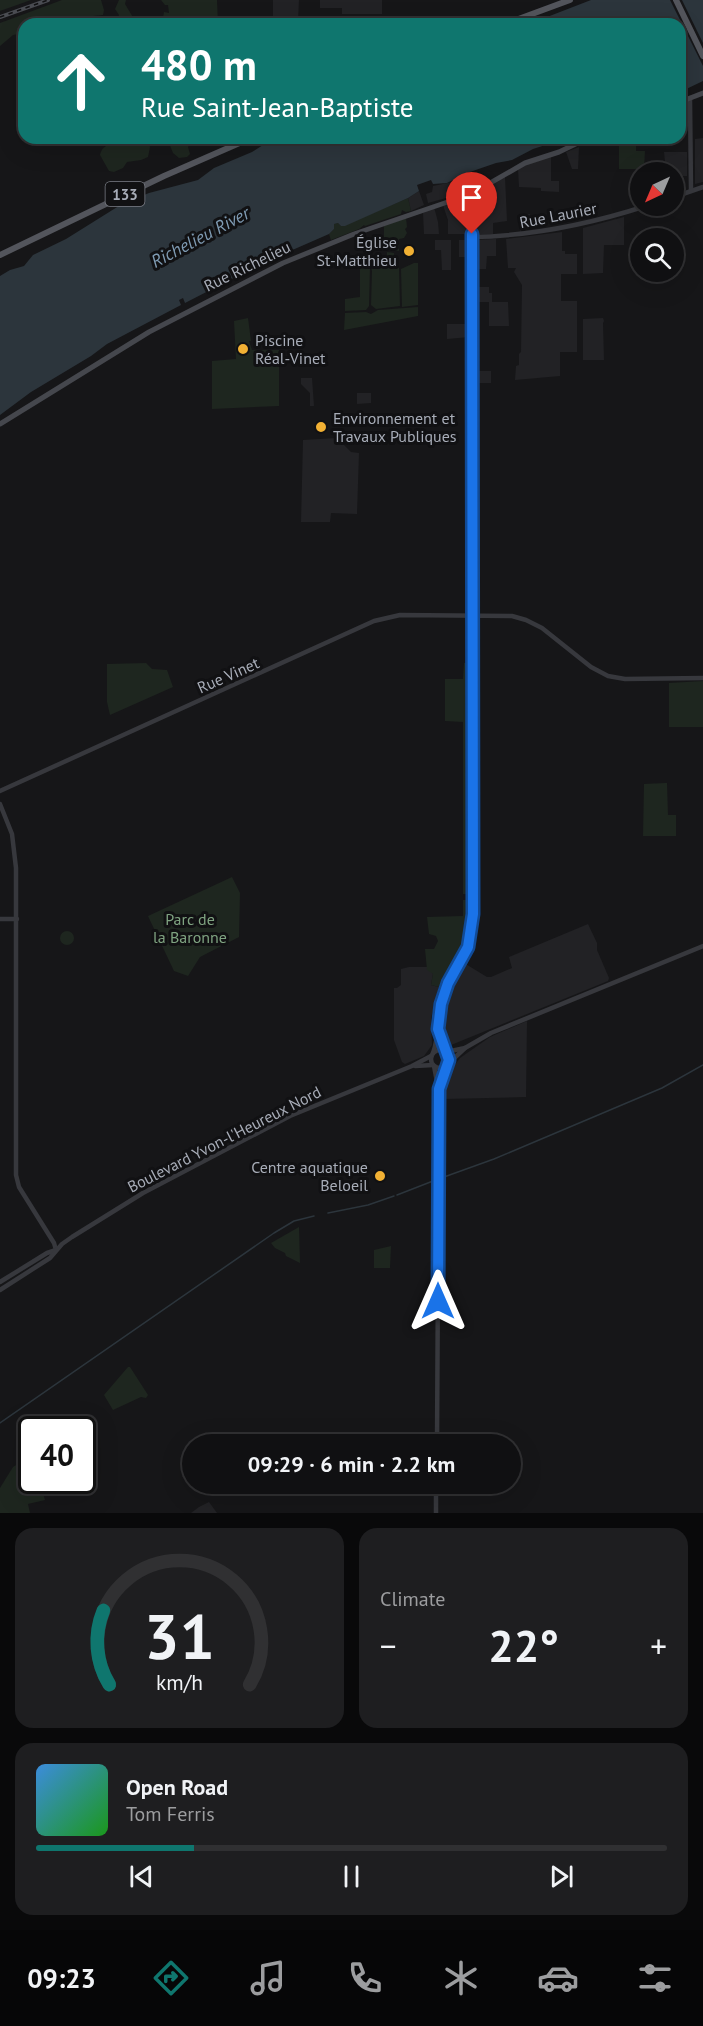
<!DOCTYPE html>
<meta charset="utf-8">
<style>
:root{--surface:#101012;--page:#1e1e20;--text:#f1f3f6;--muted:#9c9d9f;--line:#303032;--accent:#0f766e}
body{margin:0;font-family:"PT Sans",sans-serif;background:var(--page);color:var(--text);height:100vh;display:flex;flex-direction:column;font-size:22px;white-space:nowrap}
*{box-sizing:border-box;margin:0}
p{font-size:20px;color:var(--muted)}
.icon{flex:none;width:33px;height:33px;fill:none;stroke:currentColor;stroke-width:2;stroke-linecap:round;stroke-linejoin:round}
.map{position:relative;height:1513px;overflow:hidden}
.panel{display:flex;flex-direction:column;gap:15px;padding:15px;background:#09090a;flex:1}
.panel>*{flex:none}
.guide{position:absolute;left:18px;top:18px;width:668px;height:126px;border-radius:18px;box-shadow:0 6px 24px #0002,0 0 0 2px var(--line);background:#0f766e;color:#fff;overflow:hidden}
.needle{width:39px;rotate:224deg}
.controls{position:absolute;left:630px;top:162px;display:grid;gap:12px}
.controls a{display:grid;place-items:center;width:54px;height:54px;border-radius:50%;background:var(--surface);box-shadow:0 6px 24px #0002,0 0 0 2px var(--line);font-size:30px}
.speed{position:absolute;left:18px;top:1416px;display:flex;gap:12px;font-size:30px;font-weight:700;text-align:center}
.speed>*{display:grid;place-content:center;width:78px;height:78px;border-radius:50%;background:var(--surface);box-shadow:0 6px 24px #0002,0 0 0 2px var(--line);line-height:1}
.speed .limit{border:3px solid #111;border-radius:9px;background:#fff;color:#111}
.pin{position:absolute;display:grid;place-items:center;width:51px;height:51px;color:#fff;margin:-62px -26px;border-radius:50% 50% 50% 0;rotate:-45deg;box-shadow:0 0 6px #0007}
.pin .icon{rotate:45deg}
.me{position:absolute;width:66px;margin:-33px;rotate:0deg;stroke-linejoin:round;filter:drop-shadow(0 0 4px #0008)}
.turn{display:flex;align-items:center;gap:21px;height:126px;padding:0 24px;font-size:27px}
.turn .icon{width:78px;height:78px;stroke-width:2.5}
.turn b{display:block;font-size:42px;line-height:51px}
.big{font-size:45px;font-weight:600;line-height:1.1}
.panel .widget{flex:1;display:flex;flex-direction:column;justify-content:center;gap:9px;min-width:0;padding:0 21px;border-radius:18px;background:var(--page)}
.panel .dial{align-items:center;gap:0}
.dial svg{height:156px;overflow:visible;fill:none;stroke:var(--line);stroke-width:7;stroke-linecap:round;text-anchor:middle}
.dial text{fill:var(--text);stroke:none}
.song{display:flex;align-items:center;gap:18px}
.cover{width:72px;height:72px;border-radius:9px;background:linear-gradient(135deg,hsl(210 70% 55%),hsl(120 70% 35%))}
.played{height:6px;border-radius:3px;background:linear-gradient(90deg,var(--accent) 25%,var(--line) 25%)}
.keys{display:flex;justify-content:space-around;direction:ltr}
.heat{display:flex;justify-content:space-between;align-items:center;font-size:33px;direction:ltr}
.panel .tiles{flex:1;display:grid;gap:15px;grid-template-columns:1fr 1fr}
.widget:last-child{grid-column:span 2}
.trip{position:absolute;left:182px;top:1434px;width:339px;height:60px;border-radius:30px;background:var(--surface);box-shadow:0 6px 24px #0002,0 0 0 2px var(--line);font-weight:600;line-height:60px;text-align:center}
.tabs{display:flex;height:96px;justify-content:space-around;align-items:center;background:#060607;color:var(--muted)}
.tabs .icon{width:42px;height:42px}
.tabs .on{color:var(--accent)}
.tabs b{font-size:27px;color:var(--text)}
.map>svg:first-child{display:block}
</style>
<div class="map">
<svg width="703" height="1513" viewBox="0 0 703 1513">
<rect width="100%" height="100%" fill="#161618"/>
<!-- built -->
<g fill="#222225">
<path d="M273,0H299L298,21L273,22Z"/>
<path d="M320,0H382V14H342V8H320Z"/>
<path d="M703,138V182L695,184V139Z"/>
<path d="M579,147L578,169H572L566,152Z"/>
<path d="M664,152H687V176H674V172H666Z"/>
<path d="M551,157V181H559V192L541,191V188L519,187L518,169L527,164Z"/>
<path d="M505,177L507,221L493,223V234H476L475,195Z"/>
<path d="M462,180L464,193L428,203L426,194L432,192L433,186Z"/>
<path d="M419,191L424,205L411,211L408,198Z"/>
<path d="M464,199H468L469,234H448V220L443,205Z"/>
<path d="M434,207L438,222L439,234H424L423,213Z"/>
<path d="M530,214L532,227L525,228L520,232L519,216Z"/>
<path d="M624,217V245H604L603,273L583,274V228Z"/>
<path d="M562,232V251H565V254H577V274H561V301H577V352H560V376L515,380L516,366L519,365V354L521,352L522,285L514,272L516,268H508L506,239Z"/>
<path d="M496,239V256H487L486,269H475V240Z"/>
<path d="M435,240H451V270H442L441,250H435Z"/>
<rect x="459" y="240" width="10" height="17"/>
<path d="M475,287H489V293H492V302H508L509,326H489V302H475Z"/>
<path d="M603,318L604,321L603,323L604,360H583V319Z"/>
<path d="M447,324H469V337L447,339Z"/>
<rect x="475" y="371" width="16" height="12"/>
<path d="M301,378H312L314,406H310V393L301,384Z"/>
<path d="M357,393H371V403L357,404Z"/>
<path d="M337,438L351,452L359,453L357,514L331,513L330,522H301L303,440Z"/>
<path d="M588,924L597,943V950L609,978L608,981L451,1045L447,1044L442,1027L445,1001L451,985L464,963L487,977H491L512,968L509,957Z"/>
<path d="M409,967H427L433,974L431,985L439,987L431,1018L432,1045L424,1056L405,1064L402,1062L394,1040V988H397L401,985V969Z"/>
<path d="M527,1021L526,1097L443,1099L447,1075L460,1058L490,1037Z"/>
<path d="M209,1502L217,1513H191L199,1507Z"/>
</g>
<!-- green -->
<g fill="#1e261f">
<path d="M0,0H31L0,11Z"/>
<path d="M62,0H101L104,10L103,15L83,17L78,24L65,22L24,24V33L13,35L0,46V23Z"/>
<path d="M119,0H126L125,4L134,19L144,24H116L119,15L115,9Z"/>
<path d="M161,0H217L218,24H162L164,12L169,13L168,5H165Z"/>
<path d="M119,138H148L150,147L148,157L141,160L127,162L123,168L114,172L109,171L100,155C103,144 109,145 119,143Z"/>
<path d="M167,138H199L192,141L188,147L190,154L187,157L179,158L173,153Z"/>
<path d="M619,138H636V151H645L644,169H619Z"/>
<path d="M471,176L473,190L464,193L462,180Z"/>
<path d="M408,198L411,211L406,212L402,210L401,214L365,226L364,225L359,229L331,240L329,234L334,229L333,224L338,223L341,226L345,225Z"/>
<path d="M406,218L407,227L405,229L407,233L404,238L399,239V251L384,249V226Z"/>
<path d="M387,252L394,253V264L399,268L400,306L376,309L371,305L372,271L370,263L387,264Z"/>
<path d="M414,263H418V305L402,307L401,269Z"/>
<path d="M360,264H368L370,267L369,306L366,310L345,311V299L360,297Z"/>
<path d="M418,307V316L344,330L345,313L366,312L371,314L378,310Z"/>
<path d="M248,318L251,341H249L252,350H279V406L212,409V361L236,359L234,321Z"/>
<path d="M146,663L152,669L167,670L173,687L110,715L107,702V664Z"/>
<path d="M464,663H468L471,667V891L468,894H463V722L445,721V679H463Z"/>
<path d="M703,681V727H669V683Z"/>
<path d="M665,783H667L668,815H676V836H643L644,784Z"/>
<path d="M232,877L240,893L239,937L200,957L188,976L174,971L148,916Z"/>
<path d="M463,900H467L466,927L462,945L439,987L431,985L433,974L427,970L425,949H434L438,941L436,936L429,934L427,917L463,916Z"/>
<path d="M469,901L471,903C470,943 462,952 443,986L440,988L465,942Z"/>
<circle cx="67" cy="938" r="7"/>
<path d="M299,1227L300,1263L286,1256L285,1253L275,1248L271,1243Z"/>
<path d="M391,1246L390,1268H374V1250Z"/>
<path d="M128,1367H130L148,1395L146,1398L141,1397L113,1410L104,1395Z"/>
<path d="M29,1457L31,1462L32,1480L39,1481L45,1500L28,1504L30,1513H0V1488L13,1467Z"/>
</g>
<!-- water -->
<g fill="#2c353c">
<path d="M591,0H703V81L680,92V24H529Z"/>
<path d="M274,138H561V140L533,149L512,160L496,163L467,173L447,183L433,184L431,180L417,185L419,191L408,198L345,226H341L338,223L334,224V229L329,234L265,262L185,303L183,298L179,300L181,305L107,344L91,356L31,392L0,415V276L10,270L24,266L33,255L66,239L122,204L149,193L198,180L214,168L252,152Z"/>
</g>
<!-- pier -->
<path fill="#161618" d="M670,0H682L703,43V66Z"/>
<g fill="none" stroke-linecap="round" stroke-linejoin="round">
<!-- stream -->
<g stroke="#2c353c" stroke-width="1.5">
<path d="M444,1177L494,1159L662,1088L703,1065"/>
<path d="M397,1195L433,1181"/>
<path d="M328,1213L368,1205L394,1196"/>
<path d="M0,1423L274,1233L294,1221L314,1216"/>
</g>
<!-- tertiary -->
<g stroke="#37383d" stroke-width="4.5">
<path d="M690,98L691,191"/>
<path d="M674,197L703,187"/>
<path d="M472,237C532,236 590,224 646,206"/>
<path d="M0,791L374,621L400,615L512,616L526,620L542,628L591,667L608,676L625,679L703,678"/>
<path d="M0,804L12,834L16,868V1175L19,1187L54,1243L56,1250"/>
<path d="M0,919H17"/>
<path d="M439,1032L445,1051"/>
<circle cx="440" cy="1059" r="9"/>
<path d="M446,1052L465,1048"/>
<path d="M433,1053C440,1034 437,1015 442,996C450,968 471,955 473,921L472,221L471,194"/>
<path d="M449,1063L465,1048L491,1033L703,946"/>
<path d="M415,1066L433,1065"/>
<path d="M434,1066L438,1087"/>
<path d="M0,1282L47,1253L56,1250"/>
<path d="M0,1290L50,1258L62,1244L72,1237L143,1193L290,1116L412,1066L431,1056"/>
<path d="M437,1444L439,1096L441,1079L446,1066"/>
<path d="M436,1513V1484"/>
</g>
<!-- secondary -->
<g stroke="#45474d" stroke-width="5">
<path d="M680,102L703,93"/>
<path d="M0,424L149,332L283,263L354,234L471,194L525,163L559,152L588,138"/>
</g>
<!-- primary -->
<g stroke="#53555c" stroke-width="6">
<path d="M676,0L703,56"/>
<path d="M505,24L570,0"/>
<path d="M0,255L164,176L251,138"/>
</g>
<defs>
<path id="rail" d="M0,17L48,0"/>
</defs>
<!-- rail casing -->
<use href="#rail" stroke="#4a4c52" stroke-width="4"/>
<!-- rail -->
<use href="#rail" stroke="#111113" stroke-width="1.5" stroke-dasharray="4.5" stroke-linecap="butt"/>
</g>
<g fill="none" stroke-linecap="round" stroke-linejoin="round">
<defs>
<path id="route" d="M438,1301L439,1089L449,1060L438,1029L441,1004L448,983L468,947L473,914L472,234"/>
</defs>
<!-- route casing -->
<use href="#route" stroke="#114b97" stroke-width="15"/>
<!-- route -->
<use href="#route" stroke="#1a73e8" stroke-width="10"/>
</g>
<!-- markers -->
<g fill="#f2b134" stroke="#111113" stroke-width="2">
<circle cx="409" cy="251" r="6"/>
<circle cx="243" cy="349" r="6"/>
<circle cx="321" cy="427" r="6"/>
<circle cx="380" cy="1176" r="6"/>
</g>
<g text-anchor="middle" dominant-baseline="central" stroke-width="6" stroke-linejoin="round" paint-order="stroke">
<!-- shield labels -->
<rect fill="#111113" stroke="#7b7e86" stroke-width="1.5" x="105.5" y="182" width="39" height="24" rx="4.5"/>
<g font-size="15" font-weight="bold" fill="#a8adb8">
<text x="125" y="194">133</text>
</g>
<!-- street labels -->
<g font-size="16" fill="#a8adb8" stroke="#111113">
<text transform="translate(558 215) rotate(-11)">Rue Laurier</text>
<text transform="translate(247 266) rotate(-26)">Rue Richelieu</text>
<text transform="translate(228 675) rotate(-24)">Rue Vinet</text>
<text transform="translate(224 1139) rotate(-27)">Boulevard Yvon-l'Heureux Nord</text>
</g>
<!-- poi labels -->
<g font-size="16" fill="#a8adb8" stroke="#111113" text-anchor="end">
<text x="397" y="242">Église<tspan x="397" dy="18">St-Matthieu</tspan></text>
<text x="255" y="340" text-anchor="start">Piscine<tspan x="255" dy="18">Réal-Vinet</tspan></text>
<text x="333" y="418" text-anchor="start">Environnement et<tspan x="333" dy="18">Travaux Publiques</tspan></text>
<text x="368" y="1167">Centre aquatique<tspan x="368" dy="18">Beloeil</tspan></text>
</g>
<!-- park labels -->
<g font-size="16" fill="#7fa381" stroke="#111113">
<text x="190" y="919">Parc de<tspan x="190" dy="18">la Baronne</tspan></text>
</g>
<!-- water labels -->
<g font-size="18" font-style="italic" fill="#7f9bb3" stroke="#111113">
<text transform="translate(200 237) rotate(-28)">Richelieu River</text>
</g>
</g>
</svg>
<div class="controls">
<a><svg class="needle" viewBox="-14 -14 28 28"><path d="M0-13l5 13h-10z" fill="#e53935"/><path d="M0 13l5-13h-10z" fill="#9c9d9f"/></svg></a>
<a><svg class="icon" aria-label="search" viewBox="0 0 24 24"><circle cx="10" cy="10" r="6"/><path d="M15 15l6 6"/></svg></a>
</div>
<div class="speed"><div class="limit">40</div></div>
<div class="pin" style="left:472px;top:234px;background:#d93025"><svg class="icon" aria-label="arrive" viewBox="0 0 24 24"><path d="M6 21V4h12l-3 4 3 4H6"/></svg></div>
<svg class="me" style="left:438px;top:1301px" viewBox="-20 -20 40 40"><path d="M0-17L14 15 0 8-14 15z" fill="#1a73e8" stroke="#fff" stroke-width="4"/></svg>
<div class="trip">09:29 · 6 min · 2.2 km</div>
<div class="guide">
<div class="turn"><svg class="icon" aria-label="ahead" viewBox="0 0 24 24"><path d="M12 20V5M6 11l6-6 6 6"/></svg><div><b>480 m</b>Rue Saint-Jean-Baptiste</div></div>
</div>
</div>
<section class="panel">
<div class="tiles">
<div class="widget dial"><svg viewBox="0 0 100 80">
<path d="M14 69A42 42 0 1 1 86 69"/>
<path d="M14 69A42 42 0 0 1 11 31" stroke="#0f766e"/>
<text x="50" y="56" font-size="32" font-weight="700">31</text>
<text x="50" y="72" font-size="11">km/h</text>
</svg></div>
<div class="widget"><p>Climate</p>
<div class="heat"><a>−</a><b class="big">22°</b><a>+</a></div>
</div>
<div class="widget">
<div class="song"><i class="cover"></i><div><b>Open Road</b><p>Tom Ferris</p></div></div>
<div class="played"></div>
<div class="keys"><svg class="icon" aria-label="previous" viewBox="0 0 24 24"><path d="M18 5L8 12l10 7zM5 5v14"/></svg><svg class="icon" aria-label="pause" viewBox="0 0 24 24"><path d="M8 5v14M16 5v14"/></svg><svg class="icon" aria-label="next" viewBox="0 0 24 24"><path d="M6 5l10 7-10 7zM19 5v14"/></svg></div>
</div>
</div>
</section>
<nav class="tabs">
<b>09:23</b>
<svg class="icon on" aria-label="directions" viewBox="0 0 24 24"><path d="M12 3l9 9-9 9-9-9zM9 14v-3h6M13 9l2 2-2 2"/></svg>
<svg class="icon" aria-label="music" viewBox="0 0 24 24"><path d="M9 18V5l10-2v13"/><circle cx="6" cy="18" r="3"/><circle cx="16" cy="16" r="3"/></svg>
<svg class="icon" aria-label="phone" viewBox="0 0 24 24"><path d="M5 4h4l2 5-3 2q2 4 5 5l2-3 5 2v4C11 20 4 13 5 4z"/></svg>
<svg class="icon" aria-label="climate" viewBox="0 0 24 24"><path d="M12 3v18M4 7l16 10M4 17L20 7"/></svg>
<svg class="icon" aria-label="car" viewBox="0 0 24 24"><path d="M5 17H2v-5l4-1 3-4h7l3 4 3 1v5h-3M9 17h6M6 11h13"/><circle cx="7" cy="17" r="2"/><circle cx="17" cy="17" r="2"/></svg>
<svg class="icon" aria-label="filters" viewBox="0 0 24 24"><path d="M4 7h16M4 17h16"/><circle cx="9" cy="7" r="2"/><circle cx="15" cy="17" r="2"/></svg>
</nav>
